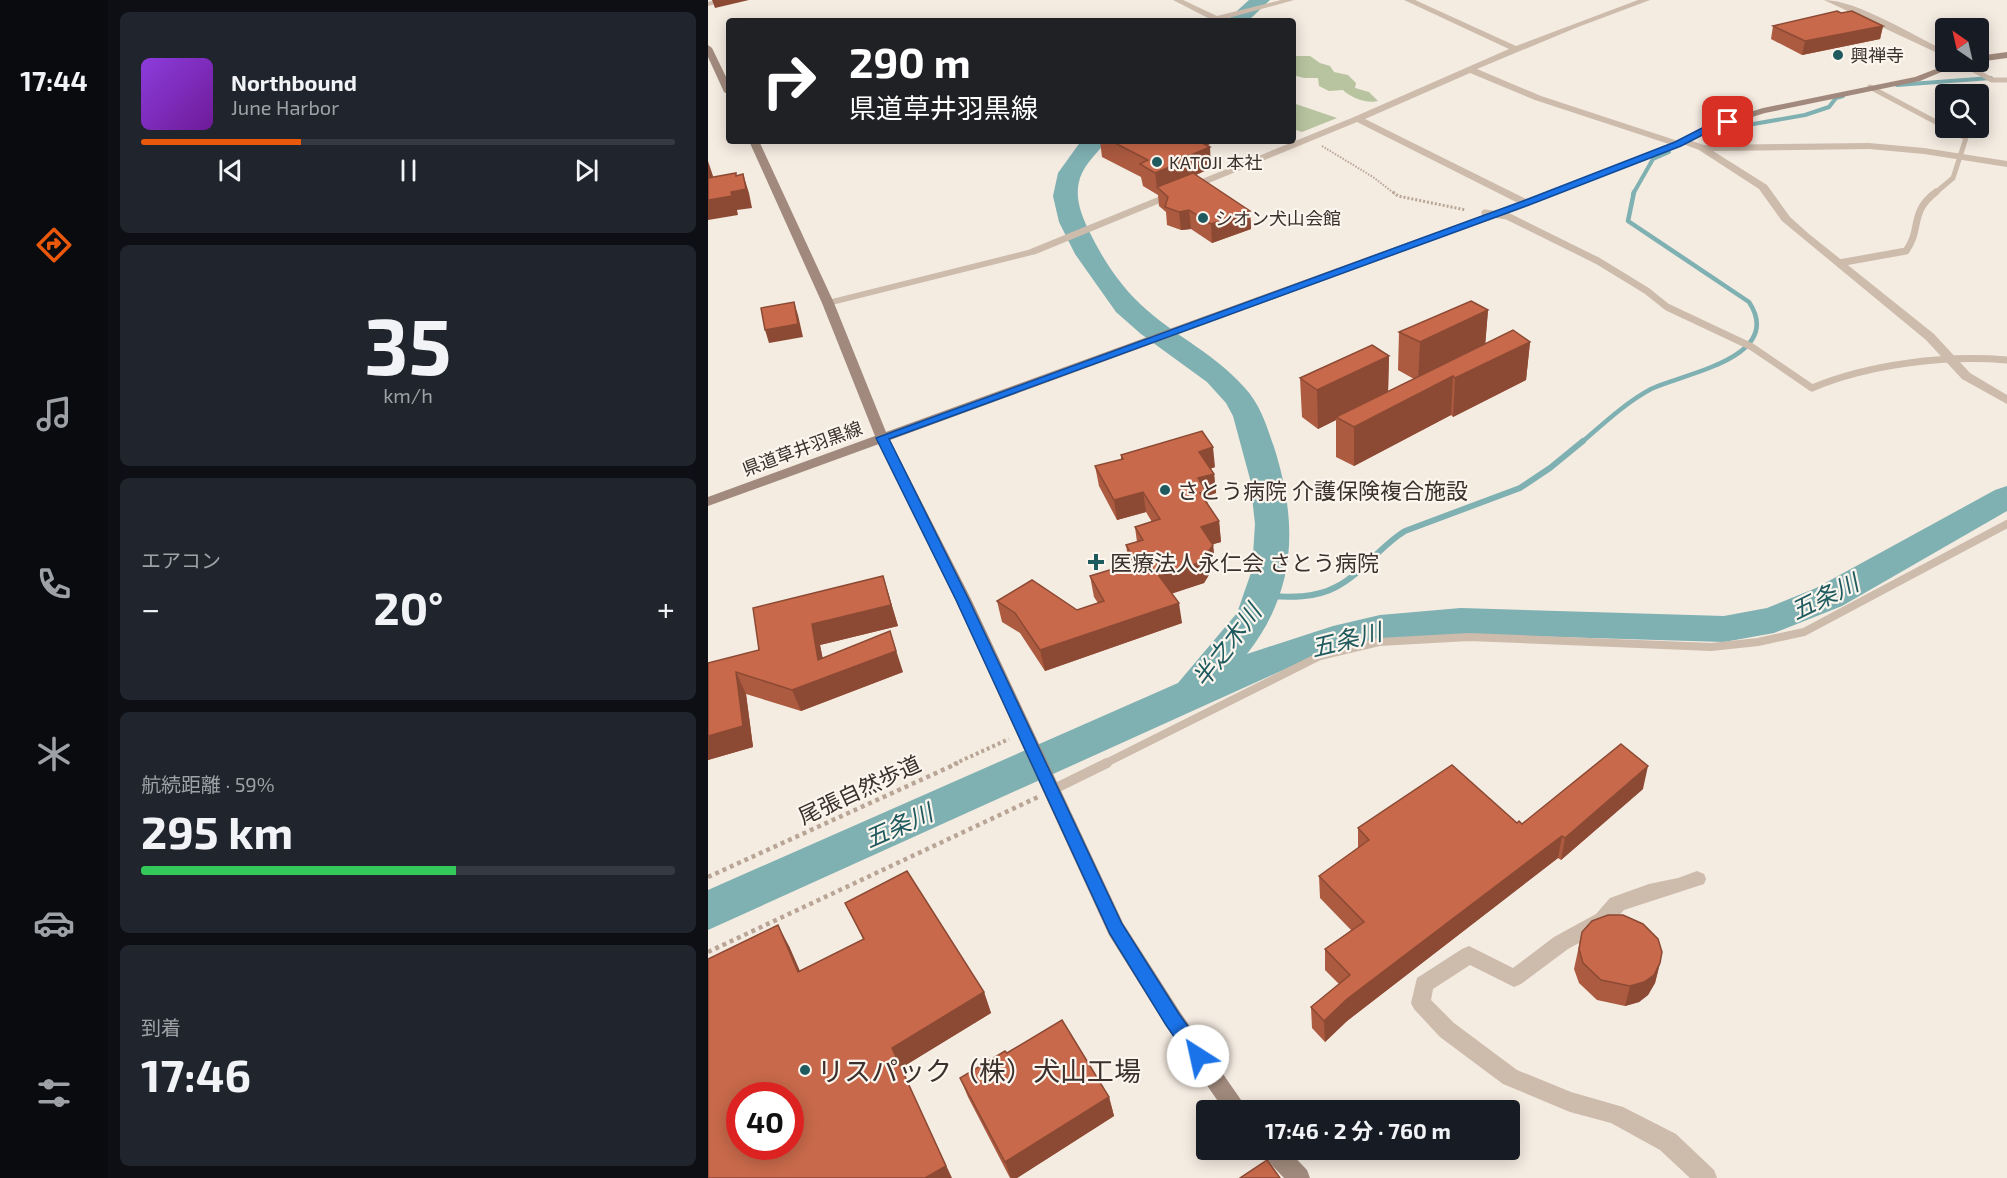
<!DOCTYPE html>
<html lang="ja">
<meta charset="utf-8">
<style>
:root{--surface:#171b24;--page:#20242c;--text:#f1f3f6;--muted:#9ea1a6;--line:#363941;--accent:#ea580c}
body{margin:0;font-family:"Exo 2","Noto Sans JP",sans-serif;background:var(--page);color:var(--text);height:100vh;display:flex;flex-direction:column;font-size:22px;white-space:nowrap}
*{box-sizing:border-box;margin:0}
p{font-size:20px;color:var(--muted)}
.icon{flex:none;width:33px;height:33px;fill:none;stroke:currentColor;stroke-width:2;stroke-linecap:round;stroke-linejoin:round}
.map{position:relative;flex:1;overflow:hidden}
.details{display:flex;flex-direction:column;gap:12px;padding:12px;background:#0d0f14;width:600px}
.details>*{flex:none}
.top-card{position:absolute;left:18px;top:18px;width:570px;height:126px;border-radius:6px;box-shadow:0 3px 15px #0003;background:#202124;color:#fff;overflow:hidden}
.needle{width:39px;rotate:326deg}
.buttons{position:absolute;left:1227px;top:18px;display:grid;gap:12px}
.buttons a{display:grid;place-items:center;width:54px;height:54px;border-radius:6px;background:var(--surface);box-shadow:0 3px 15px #0003;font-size:30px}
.speed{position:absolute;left:18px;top:1082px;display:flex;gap:12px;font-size:30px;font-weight:700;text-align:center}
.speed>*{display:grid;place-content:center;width:78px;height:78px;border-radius:50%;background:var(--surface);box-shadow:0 3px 15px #0003;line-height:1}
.speed .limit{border:9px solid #d22;background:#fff;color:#111}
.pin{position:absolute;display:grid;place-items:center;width:51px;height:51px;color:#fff;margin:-26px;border-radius:12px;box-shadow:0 3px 9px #0006}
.me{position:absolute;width:66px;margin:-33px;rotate:325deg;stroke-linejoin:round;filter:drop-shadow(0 0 4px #0008)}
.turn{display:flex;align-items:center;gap:21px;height:126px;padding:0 24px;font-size:27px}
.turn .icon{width:78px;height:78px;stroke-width:2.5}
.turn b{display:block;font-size:42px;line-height:51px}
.big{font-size:45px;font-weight:700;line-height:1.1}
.details .tile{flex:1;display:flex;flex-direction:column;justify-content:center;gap:9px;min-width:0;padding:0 21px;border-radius:9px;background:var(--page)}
.details .dial{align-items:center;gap:0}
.dial b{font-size:78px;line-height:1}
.song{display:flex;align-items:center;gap:18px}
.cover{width:72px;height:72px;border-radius:9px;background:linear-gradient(135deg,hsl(270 70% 55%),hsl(280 70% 35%))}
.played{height:6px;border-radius:3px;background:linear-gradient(90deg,var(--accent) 30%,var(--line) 30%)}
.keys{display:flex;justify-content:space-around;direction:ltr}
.heat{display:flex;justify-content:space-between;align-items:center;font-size:33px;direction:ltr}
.charge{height:9px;border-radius:4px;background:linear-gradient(90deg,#34c759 59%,var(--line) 0)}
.trip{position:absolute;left:488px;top:1100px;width:324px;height:60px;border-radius:6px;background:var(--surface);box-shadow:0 3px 15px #0003;font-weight:700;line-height:60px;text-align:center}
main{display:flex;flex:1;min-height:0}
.tabs{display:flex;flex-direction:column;width:108px;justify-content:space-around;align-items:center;background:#090b0e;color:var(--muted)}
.tabs .icon{width:42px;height:42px}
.tabs .selected{color:var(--accent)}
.tabs b{font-size:27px;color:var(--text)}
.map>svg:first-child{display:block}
</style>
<main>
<nav class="tabs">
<b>17:44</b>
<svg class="icon selected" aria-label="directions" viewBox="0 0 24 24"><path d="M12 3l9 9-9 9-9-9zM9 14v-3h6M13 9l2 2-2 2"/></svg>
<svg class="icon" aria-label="music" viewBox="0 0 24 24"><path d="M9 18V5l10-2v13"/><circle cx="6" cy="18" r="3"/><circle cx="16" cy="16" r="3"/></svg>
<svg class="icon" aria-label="phone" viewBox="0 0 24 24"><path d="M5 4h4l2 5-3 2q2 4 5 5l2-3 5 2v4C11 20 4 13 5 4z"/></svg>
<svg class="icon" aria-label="climate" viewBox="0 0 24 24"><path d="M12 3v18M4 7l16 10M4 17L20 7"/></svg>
<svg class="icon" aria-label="car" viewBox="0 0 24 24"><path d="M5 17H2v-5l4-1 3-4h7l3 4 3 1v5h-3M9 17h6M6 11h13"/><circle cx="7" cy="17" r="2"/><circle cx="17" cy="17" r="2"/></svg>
<svg class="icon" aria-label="filters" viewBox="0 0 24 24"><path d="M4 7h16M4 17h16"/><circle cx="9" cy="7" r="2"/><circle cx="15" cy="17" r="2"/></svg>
</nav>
<section class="details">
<div class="tile">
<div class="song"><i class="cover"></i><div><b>Northbound</b><p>June Harbor</p></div></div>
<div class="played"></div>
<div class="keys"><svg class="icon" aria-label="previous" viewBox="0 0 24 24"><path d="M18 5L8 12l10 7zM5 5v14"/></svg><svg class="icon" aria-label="pause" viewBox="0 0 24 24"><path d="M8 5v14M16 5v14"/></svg><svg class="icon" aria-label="next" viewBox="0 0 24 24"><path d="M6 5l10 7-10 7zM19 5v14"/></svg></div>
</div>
<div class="tile dial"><b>35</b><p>km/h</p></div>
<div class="tile"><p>エアコン</p>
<div class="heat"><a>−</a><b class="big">20°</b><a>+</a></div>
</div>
<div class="tile"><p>航続距離 · 59%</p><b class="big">295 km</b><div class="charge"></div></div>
<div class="tile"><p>到着</p><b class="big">17:46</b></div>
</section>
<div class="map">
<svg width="1299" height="1178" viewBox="0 0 1299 1178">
<rect width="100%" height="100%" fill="#f4ebe1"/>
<!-- green -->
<g fill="#b8c4a0">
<path d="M585,56H602L612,63L622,66L626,72L640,75L648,83L647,88L661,92L670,101C659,104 643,98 635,90L621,91L611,86L610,78H596L585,75Z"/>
<path d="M585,103L629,118L594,132L585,129Z"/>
</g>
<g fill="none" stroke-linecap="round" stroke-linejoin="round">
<!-- stream-far2 -->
<g stroke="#7fb0b2" stroke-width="4">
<path d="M1189,85L1283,78"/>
<path d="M1011,130L1097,115L1121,107L1128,98L1135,96"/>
<path d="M925,194L945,159L961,152"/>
</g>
<!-- stream-far1 -->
<path stroke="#7fb0b2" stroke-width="4.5" d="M873,443C895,424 917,403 943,389C973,374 1078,358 1041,302L920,221L926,192"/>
<!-- stream -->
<path stroke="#7fb0b2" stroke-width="6" d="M555,596C579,597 606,599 628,587C655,573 672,546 697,531L812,488L842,468L875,441"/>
<!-- river -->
<g fill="#7fb0b2" fill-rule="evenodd">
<path d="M541,0H562L540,21H518Z"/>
<path d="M373,141H398C389,154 377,163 372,178C366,197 373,214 381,231C395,260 414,289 440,311C471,338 508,355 536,387C553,405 558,425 566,447C590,523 589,590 539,654L625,626L672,615L753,608L1016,616L1059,608L1108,588L1287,490L1299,486V511L1134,606L1066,633L1016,642L753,634L672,641L641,647L584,666L0,930V890L470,683L529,613L544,570L547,524L542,479L525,416L518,403L499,382L433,334L408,312L367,254L351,222L345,196L350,173Z"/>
</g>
<!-- path-far3 -->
<path stroke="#b9a596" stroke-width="2" stroke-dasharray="1.5 1.5" stroke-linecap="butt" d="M614,146L665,177L687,194"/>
<!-- path-far2 -->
<path stroke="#b9a596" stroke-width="3" stroke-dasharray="2 2" stroke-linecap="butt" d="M685,192L690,196L758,210"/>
<!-- path-far1 -->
<path stroke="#b9a596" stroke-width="4" stroke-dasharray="3 3" stroke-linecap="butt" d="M246,764L301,739"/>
<!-- path -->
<g stroke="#b9a596" stroke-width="4.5" stroke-dasharray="4 4" stroke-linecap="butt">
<path d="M0,877L250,763"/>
<path d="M0,952L330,797"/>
</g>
<!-- lane-far3 -->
<g stroke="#cdbbac" stroke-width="5">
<path d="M1251,62L1284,80H1299"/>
<path d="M1162,87L1258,138L1245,178L1226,194"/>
</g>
<!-- lane-far2 -->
<g stroke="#cdbbac" stroke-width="7">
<path d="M777,213L799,216L890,261L939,291L959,307L1044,347L1104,388C1161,364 1237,355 1299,360"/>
<path d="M1131,263L1198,251C1214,229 1201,212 1228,192"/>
</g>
<!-- lane-far1 -->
<path stroke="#cdbbac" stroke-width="8" d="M396,764L612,656L671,642L761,637L1003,647L1050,642L1096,632L1299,524"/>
<!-- lane -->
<path stroke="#cdbbac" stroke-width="10" d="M344,790L399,763"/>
<!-- street -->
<g fill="#cdbbac" fill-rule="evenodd">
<path d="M7,0H22L0,6V2Z"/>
<path d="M465,0H475L509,16L573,0H586L510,21H496L500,18Z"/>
<path d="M696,0H707L808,46L930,0H942L870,27L769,69L833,96L970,141L975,138L996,145L1161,143L1216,148L1299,161V167L1216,154L1161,149L1005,151L1059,185L1082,217L1101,234L1226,334L1262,373L1299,395V404L1254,379L1218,340L1074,221L1051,189L991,150L975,144L967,146L827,100L762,73L657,119L822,201V205H814L649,122L328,254L120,306L114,303L116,301L320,250L646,117L801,49Z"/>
<path d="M1116,0C1149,0 1206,36 1238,51V57Z"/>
<path d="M1246,62H1255L1251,65Z"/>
<path d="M989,871L996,874L998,879L996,884L916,910L902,926L860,949L813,984L806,987L762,965L725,989L723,1000L746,1023L809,1070L863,1092L915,1107L968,1134L1006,1170L1009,1178H982L952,1150L903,1123L862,1112L795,1084L732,1037L706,1009L703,1003L709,978L754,949L761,946L805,968L846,937L888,914L902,898L941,884L970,878Z"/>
</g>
<!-- secondary -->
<g fill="#a18a7d" fill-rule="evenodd">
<path d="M0,45L4,48L21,83V95L16,92L0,57Z"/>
<path d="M1299,52V58L1270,62V56Z"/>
<path d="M1246,62H1257L1212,81L1057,113L1006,129L973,146L822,205L182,440L263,599L415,923L472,1012L540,1110H516L458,1026L401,935L247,599L171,444L0,506V497L167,436L114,303L41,141H51L126,303L178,432L814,201L967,142L1000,125L1055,108L1207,77Z"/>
<path d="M553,1149H579L599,1170L602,1178H576L556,1157Z"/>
</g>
</g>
<!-- wall -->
<g fill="#ac5a40">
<path d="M1065,26H1175L1172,39L1094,55L1063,39Z"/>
<path d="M392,141H510L499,145L503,168L488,175L542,211L543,229L504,243L483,229L473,230L459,225L458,212L451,206L450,195L435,186L433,177L394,157Z"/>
<path d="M780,310L777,344L822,342L818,380L745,417L743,415L646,466L628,457V420L610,429L594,417L592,378L681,356L680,392L706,379L690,370L691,332Z"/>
<path d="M413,455L507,467L502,469L506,474L508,493L499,496V504L511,521L513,542L505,544L507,565L496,583L464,593L474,623L337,671L312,633L294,622L289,601L369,610L390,603L386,597L382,576L421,564L418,545L429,542L427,527L444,522L438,512L409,520L391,486L387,466L413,460Z"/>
<path d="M175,576L190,626L112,645L115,659L195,672L93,711L38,694L45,747L0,760V663L51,650Z"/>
<path d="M935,789L853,860L850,858L639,1021L617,1042L604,1028L603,1007L631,984L617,970V949L643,930L612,898L611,876L650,848V828L809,823L814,824Z"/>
<path d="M137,903L276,992L283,1013L193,1068L0,1178L81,946L92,971L155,939Z"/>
<path d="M874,932L952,963L947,983L940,995L931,1002L917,1006L889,1000L871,983L866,969Z"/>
<path d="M252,1078L401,1097L406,1116L309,1178H302L260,1097Z"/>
</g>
<!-- shaded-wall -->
<g fill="#8c4a34">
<path d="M4,0H41L7,8Z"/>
<path d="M1175,26L1172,39L1094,55L1097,41Z"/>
<path d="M475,141H510L477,154Z"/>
<path d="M502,147L503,168L476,180L449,187L447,173L471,160Z"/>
<path d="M0,161L5,176V197L0,181Z"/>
<path d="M35,174L41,193L44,208L29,210L30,215L0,220V200L23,192L33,190Z"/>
<path d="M481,210L483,229L473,230L471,212Z"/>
<path d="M542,211L543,229L504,243L503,224Z"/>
<path d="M86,302L90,315L95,337L61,343L57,330Z"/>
<path d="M780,310L777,348L710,381L712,342Z"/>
<path d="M822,342L818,380L745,417L747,378Z"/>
<path d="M681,356L680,394L628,417V420L610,429L609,390Z"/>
<path d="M745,376L743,415L646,466V427Z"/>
<path d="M505,447L507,467L493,472L491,452Z"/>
<path d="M506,474L508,493L499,496L500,511L494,513L490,478Z"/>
<path d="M435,492L438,512L409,520L406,500Z"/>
<path d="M511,521L513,542L495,547L493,527Z"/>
<path d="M505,545L507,565L496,583L454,597L451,576Z"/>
<path d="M175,576L190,626L112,645L118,677L182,631L195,672L93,711L84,690L110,660L104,624Z"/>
<path d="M471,603L474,623L337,671L332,650Z"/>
<path d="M28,672L38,694L45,747L0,760V736Z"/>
<path d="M940,766L935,789L853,860L857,838Z"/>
<path d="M854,836L850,858L639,1021L617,1042L616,1021L639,999Z"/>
<path d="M70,925L81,946L101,993L90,972Z"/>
<path d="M952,963L947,983L940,995L931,1002L917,1006L922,986Z"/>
<path d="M276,992L283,1013L193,1068L244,1178H217L184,1048Z"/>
<path d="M401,1097L406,1116L309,1178H303L297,1162Z"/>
</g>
<!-- building -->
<g fill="#c8694b" stroke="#8c4a34" stroke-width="1.5" fill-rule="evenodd">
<path d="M1129,11L1133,13L1144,11L1175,26L1097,41L1065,26Z"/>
<path d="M403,141H490L502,147L471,160L474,162L447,173L432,164L440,160Z"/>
<path d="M28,173V176L35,174L38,189L23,192L24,196L0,200V178Z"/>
<path d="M485,173L542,211L503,224L481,210L471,212L457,207L460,197L449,187Z"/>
<path d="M763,301L780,310L712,342L691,332Z"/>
<path d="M86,302L90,324L57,330L53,308Z"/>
<path d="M805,330L822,342L747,378L745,376L646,427L628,417Z"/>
<path d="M664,345L681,356L609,390L592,378Z"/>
<path d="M494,431L505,447L491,452L506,474L490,478L498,491L492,493L511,521L493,527L505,545L493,562L451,576L471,603L332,650L307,613L289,601L324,580L369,610L396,601L382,576L428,562L418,545L435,540L427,527L452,519L435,492L406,500L387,466L415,459L413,455Z"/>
<path d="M175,576L183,605L104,624L110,660L182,631L188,651L84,690L28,672L35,726L0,736V663L51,650L45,608Z"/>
<path d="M913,744L940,766L857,838L854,836L639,999L616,1021L603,1007L642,975L617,949L656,922L611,876L661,840L650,828L744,765L809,823L811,821L814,824Z"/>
<path d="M199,871L276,992L184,1048L238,1166L217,1178H0V959L70,925L90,972L156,939L137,903ZM32,1095H82V1146H32Z"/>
<path d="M900,915H915L935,924L950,939L954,952L952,963L946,975L936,982L922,986L893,980L875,963L871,949L874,932L884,921Z"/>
<path d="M354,1020L401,1097L297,1162L252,1078L297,1051L299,1053Z"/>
<path d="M559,1160L572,1178H532Z"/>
</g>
<!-- route -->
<path fill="#1a73e8" stroke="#114b97" stroke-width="1.5" d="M1020,119L1024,122L1023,123L1006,129L973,146L821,205L181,439L261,600L414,924L471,1014L497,1050L500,1056L497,1062L490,1064L484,1062L458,1025L402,934L248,600L168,438L815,201L967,142L1000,125Z"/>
<!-- markers -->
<g fill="#1f5a5e" stroke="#fbf5ee" stroke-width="2">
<circle cx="1130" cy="55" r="6"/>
<circle cx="449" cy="162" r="6"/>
<circle cx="495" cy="218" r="6"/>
<circle cx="457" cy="490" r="6"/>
<path d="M385 553h6v6h6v6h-6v6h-6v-6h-6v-6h6z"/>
<circle cx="97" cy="1070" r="6"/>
</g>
<g text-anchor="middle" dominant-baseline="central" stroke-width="4.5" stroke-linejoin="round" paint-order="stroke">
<!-- far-poi labels -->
<g font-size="18" fill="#3b302b" stroke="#fbf5ee" text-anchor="start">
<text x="1142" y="55">興禅寺</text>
<text x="461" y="162">KATOJI 本社</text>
<text x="507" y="218">シオン犬山会館</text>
</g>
<!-- far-street labels -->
<g font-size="18" fill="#3b302b" stroke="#fbf5ee">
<text transform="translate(94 448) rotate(-20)">県道草井羽黒線</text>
</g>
<!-- poi labels -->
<g font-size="22" fill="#3b302b" stroke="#fbf5ee" text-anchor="start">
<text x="469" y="490">さとう病院 介護保険複合施設</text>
<text x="402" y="562">医療法人永仁会 さとう病院</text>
</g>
<!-- street labels -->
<g font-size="22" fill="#3b302b" stroke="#fbf5ee">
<text transform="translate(151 789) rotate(-25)">尾張自然歩道</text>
</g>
<!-- water labels -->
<g font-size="24" font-style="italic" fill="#1f5a5e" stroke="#fbf5ee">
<text transform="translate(1116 596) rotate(-26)">五条川</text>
<text transform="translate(638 639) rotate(-14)">五条川</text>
<text transform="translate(518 645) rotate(-53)">半之木川</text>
<text transform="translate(190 825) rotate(-24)">五条川</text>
</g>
<!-- near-poi labels -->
<g font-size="27" fill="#3b302b" stroke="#fbf5ee" text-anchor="start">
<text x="109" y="1070">リスパック（株）犬山工場</text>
</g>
</g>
</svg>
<div class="buttons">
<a><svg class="needle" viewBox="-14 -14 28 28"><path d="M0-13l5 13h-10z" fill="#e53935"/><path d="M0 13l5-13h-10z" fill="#9ea1a6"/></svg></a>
<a><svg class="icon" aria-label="search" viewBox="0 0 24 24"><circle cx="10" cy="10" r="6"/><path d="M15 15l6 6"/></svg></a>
</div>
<div class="speed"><div class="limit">40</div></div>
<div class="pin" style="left:1020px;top:122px;background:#d93025"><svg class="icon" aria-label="arrive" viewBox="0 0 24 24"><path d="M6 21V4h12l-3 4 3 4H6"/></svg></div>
<svg class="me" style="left:490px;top:1056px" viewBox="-20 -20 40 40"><circle r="19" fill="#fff"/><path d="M0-13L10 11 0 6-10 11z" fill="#1a73e8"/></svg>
<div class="trip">17:46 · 2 分 · 760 m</div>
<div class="top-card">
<div class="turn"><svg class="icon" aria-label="right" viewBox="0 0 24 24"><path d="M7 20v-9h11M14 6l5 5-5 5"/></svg><div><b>290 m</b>県道草井羽黒線</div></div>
</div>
</div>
</main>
